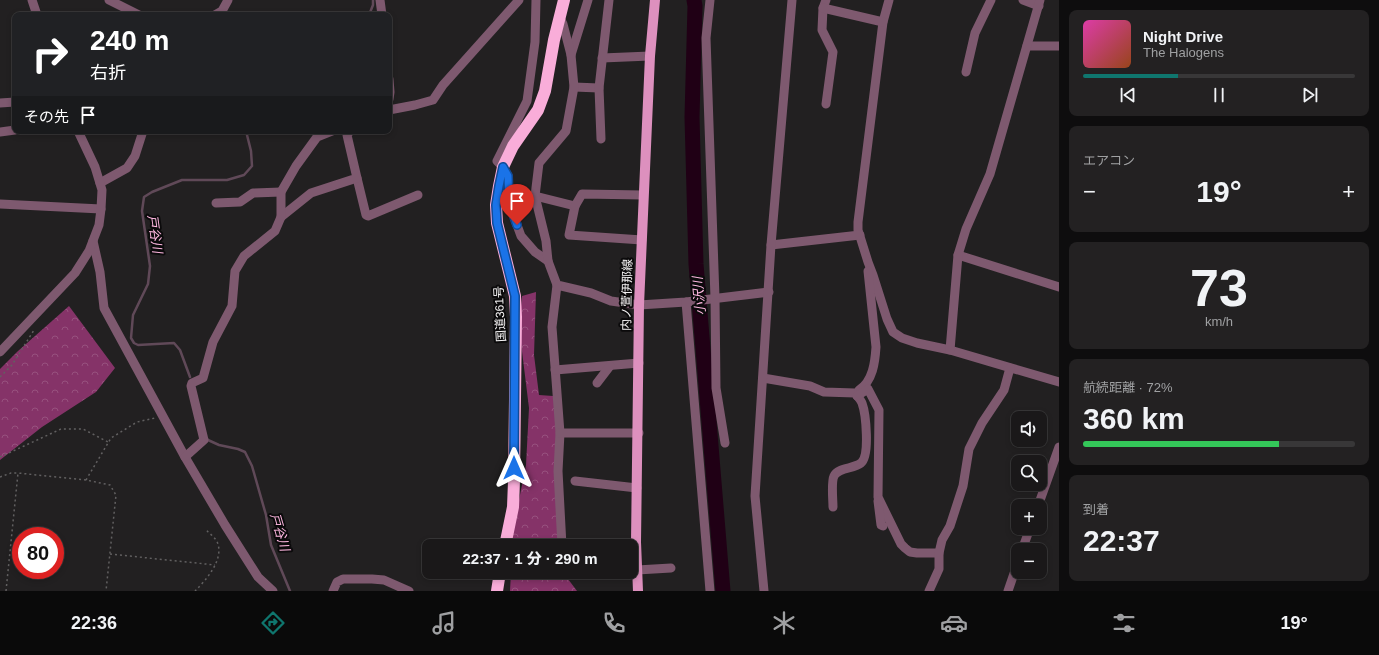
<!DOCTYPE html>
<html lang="ja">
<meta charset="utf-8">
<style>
:root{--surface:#1a1819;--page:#232122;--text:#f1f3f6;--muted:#9fa0a2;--line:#383738;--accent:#0f766e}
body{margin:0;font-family:Arial,"Noto Sans JP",sans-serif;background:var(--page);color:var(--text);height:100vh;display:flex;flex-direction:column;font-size:15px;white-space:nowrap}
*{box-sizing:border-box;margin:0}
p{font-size:13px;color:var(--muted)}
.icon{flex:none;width:22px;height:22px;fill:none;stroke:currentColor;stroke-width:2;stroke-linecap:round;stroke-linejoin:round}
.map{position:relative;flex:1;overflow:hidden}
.sheet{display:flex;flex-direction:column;gap:10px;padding:10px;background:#0e0d0e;width:320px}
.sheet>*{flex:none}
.banner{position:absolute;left:12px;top:12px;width:380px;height:122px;border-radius:8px;box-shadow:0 2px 6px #0003,0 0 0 1px var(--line);background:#202124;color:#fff;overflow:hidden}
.fabs{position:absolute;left:1011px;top:411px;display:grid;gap:8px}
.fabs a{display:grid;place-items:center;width:36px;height:36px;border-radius:8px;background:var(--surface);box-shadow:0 2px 6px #0003,0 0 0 1px var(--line);font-size:20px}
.speed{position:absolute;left:12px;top:527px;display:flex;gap:8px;font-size:20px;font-weight:700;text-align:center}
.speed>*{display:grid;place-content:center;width:52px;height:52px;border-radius:50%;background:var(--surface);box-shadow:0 2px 6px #0003,0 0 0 1px var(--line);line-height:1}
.speed .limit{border:6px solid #d22;background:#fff;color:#111}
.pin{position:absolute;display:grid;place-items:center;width:34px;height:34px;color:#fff;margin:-41px -17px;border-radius:50% 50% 50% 0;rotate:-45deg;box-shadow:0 0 4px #0007}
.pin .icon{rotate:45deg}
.me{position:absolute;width:44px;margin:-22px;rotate:0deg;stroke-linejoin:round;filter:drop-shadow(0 0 3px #0008)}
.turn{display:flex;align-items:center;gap:14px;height:84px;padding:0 12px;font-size:18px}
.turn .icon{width:52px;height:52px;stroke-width:2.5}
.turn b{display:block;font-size:28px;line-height:34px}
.then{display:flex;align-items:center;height:38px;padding:0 12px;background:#0003;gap:8px;font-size:15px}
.big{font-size:30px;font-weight:800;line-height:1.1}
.sheet .tile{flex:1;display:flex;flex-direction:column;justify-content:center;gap:6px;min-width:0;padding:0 14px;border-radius:8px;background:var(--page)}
.sheet .dial{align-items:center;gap:0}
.dial b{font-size:52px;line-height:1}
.song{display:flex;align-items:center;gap:12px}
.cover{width:48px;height:48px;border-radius:6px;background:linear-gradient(135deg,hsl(320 70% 55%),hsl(20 70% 35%))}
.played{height:4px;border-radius:2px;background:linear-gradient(90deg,var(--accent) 35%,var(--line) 35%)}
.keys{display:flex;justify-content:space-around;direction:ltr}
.heat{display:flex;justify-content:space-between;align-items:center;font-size:22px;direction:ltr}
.charge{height:6px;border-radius:3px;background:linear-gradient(90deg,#34c759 72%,var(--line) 0)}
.trip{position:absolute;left:422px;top:539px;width:216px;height:40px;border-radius:8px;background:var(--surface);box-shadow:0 2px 6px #0003,0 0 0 1px var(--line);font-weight:800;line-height:40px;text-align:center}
.menu{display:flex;height:64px;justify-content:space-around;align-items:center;background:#0a0a0a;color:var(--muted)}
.menu .icon{width:28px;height:28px}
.menu .active{color:var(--accent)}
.menu b{font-size:18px;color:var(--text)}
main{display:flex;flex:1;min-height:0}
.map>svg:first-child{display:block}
</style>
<main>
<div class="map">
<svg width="1059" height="591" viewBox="0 0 1059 591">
<defs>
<pattern id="forest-crowns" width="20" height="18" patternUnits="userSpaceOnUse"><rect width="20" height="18" fill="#853368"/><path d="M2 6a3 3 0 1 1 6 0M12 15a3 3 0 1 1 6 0" fill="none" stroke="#97517e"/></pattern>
</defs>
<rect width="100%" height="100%" fill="#222021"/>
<!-- forest -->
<g fill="url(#forest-crowns)">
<path d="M536,292L534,355L539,395L553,396L559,410L562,546H512V535L526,465L529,408L519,327L522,296Z"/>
<path d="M69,306L115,368L96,392L42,427L0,460V369L18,351Z"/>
<path d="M511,572H565V575L577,591H510Z"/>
</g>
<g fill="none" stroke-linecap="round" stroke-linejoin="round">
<!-- stream -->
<g stroke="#604958" stroke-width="2.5">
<path d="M369,15L373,5V0"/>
<path d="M190,377L180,350L174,343L138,345L134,343L131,338L133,315L148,284L150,266L142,211L144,197L152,192L182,180H227L244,175L252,166L251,151L246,131"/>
<path d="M207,439L208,440L219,445L238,449L245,452L252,466L266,515L271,545L290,591"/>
</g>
<!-- river -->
<path stroke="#200015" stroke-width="15" d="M694,0L695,6L692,117L696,264L723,591"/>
<!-- path -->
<g stroke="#626061" stroke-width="1.5" stroke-dasharray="2 3" stroke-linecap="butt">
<path d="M0,377L12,365L34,330"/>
<path d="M0,457L61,429H83L108,442"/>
<path d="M0,477L11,473H18"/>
<path d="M86,480L111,438L137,422L155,418"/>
<path d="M110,554L215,565"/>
<path d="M6,591L18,473L86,480L110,485L116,495L106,591"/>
<path d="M195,591C206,580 223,561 218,544C216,538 210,534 206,530"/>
</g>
<!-- minor -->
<g stroke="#7e596f" stroke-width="9">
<path d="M32,0L37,15"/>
<path d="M109,0L139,15"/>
<path d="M380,0L382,15"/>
<path d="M536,0L535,42L527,101L497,161L503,167L508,176L509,203L521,236L535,252L548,261L557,285L591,293L611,301L639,305L686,302L769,292"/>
<path d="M710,0L706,38L715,298L716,388L725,443"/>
<path d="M826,0L823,8L822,30L833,52L826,104"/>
<path d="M889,0L883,22L858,222V230L868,262L873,275L887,319L893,332L902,338L917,343L950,350L1059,382"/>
<path d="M1023,0L1039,6"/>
<path d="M823,8L883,22"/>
<path d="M215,15L222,11L228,0"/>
<path d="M1027,46H1059"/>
<path d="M571,55L588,0"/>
<path d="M602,58L650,56"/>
<path d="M966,72L975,33L991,0"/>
<path d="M389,79L390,92L389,99"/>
<path d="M574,87L599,88"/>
<path d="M0,103L15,102"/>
<path d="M389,110L415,105L433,100L443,85L519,0"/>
<path d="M0,132L15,130"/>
<path d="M601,139L599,88L609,0"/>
<path d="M357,178L366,215L368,216L418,195"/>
<path d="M100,183L127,168L135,156L143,131"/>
<path d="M535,196L575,206L569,235L642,240"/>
<path d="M216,203L240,202L253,193L281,192"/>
<path d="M0,204L101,209"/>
<path d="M575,206L582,194L643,195"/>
<path d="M281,217L311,193L357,178L347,135L350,131"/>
<path d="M93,241L100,272L104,308L185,457L225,525L258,577L273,591"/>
<path d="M771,245L860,235"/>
<path d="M958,255L1059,287"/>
<path d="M548,261L546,241L535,196L539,163L566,131L574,87L571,55L563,24L560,18"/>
<path d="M557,285L552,327L560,433L558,471L562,546"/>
<path d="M686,302L710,591"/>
<path d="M950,350L958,255L966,229L990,174L1040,0"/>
<path d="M0,352L75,273L89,251L99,225L101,209L102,190L95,167L78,131"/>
<path d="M555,370L639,363"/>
<path d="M763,378L810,386L824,392L855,393C857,396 861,400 862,403C866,414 870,456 861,463C854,469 838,467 834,476C831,482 833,500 833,507"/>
<path d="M597,383L610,366"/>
<path d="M859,390C873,381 875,362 876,347L868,271"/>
<path d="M857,396L868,389L879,410L878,497L901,544L905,548L910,552L917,553H939"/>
<path d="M560,433H639"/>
<path d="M185,457L204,440L191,386L192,383L203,378L213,342L232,306L235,271L244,256L275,231L281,217V192L296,166L317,137L332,131"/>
<path d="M575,481L637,488"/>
<path d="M878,501L881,525L883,526"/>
<path d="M1038,506L1059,447"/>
<path d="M1022,550L1030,528"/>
<path d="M637,570L671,568"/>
<path d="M333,591L337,582L343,579H372L384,580L409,591"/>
<path d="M764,591L755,496L771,245L792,0"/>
<path d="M929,591L939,569V553L942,540L950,526L963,486L969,449L982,423L1004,390L1010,368"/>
<path d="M1008,591L1018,562"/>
</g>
<!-- major -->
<path stroke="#dd90be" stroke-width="10" d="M638,591L636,542L639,305L650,56L655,0"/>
<!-- highway -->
<g stroke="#f9add9" stroke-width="12">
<path d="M505,546L513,507L514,481L516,317L515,296L497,223L496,205L499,186L503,167L513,146L538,110L545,91L554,40L564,0"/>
<path d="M497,591L500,572"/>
</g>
</g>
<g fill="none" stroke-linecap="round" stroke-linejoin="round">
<defs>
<path id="route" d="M514,468L515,296L497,223L496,205L499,186L503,167L508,176L509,203L517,225"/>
</defs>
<!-- route casing -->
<use href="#route" stroke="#114b97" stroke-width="10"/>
<!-- route -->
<use href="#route" stroke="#1a73e8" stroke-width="7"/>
</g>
<g text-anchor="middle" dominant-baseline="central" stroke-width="4" stroke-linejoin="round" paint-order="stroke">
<!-- street labels -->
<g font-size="12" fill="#f6f4f5" stroke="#0b0a0b">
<text transform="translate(627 295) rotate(-89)">内ノ萱伊那線</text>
<text transform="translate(500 314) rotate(-93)">国道361号</text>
</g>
<!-- water labels -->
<g font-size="13" font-style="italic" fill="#ffb8e1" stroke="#0b0a0b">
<text transform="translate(155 234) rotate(82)">戸谷川</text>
<text transform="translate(699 296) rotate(-95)">小沢川</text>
<text transform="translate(280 532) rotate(74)">戸谷川</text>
</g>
</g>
</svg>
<div class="fabs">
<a><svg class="icon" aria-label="sound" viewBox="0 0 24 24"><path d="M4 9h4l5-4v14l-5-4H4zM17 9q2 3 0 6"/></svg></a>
<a><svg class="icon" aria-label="search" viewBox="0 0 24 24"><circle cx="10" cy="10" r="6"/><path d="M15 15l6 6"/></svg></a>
<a>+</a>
<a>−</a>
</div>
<div class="speed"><div class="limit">80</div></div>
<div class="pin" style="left:517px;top:225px;background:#d93025"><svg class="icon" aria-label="arrive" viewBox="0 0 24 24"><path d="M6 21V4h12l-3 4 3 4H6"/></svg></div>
<svg class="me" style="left:514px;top:468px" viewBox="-20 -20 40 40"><path d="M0-17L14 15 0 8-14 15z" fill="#1a73e8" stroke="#fff" stroke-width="4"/></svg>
<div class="trip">22:37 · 1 分 · 290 m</div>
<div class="banner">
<div class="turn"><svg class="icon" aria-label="right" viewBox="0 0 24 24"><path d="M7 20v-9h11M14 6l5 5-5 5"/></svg><div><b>240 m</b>右折</div></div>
<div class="then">その先<svg class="icon" aria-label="arrive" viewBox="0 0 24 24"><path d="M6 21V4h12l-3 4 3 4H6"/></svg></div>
</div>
</div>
<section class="sheet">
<div class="tile">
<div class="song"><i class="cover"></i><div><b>Night Drive</b><p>The Halogens</p></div></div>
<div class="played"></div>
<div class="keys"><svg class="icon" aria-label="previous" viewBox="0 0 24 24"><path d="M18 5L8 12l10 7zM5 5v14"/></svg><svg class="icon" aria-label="pause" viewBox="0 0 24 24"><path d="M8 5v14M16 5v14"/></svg><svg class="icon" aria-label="next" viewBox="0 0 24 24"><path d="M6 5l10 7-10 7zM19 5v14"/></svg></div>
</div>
<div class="tile"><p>エアコン</p>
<div class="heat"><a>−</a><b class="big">19°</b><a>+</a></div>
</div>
<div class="tile dial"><b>73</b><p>km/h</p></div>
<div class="tile"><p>航続距離 · 72%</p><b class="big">360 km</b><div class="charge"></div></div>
<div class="tile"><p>到着</p><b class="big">22:37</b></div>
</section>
</main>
<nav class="menu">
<b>22:36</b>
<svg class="icon active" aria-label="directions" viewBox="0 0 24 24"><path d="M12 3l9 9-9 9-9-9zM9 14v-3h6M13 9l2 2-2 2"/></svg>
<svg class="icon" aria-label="music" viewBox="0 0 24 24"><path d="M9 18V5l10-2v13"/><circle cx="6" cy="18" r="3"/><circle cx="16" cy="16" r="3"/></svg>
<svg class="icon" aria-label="phone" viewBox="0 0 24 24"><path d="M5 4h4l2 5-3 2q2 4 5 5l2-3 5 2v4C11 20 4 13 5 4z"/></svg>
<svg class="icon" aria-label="climate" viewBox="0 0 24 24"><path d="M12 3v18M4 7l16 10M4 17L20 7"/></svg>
<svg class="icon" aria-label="car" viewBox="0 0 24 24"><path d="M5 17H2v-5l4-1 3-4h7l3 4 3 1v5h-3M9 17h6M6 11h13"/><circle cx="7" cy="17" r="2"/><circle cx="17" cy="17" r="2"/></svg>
<svg class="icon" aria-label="filters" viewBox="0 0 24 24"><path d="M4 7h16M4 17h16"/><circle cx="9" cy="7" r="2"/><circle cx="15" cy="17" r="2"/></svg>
<b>19°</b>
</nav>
